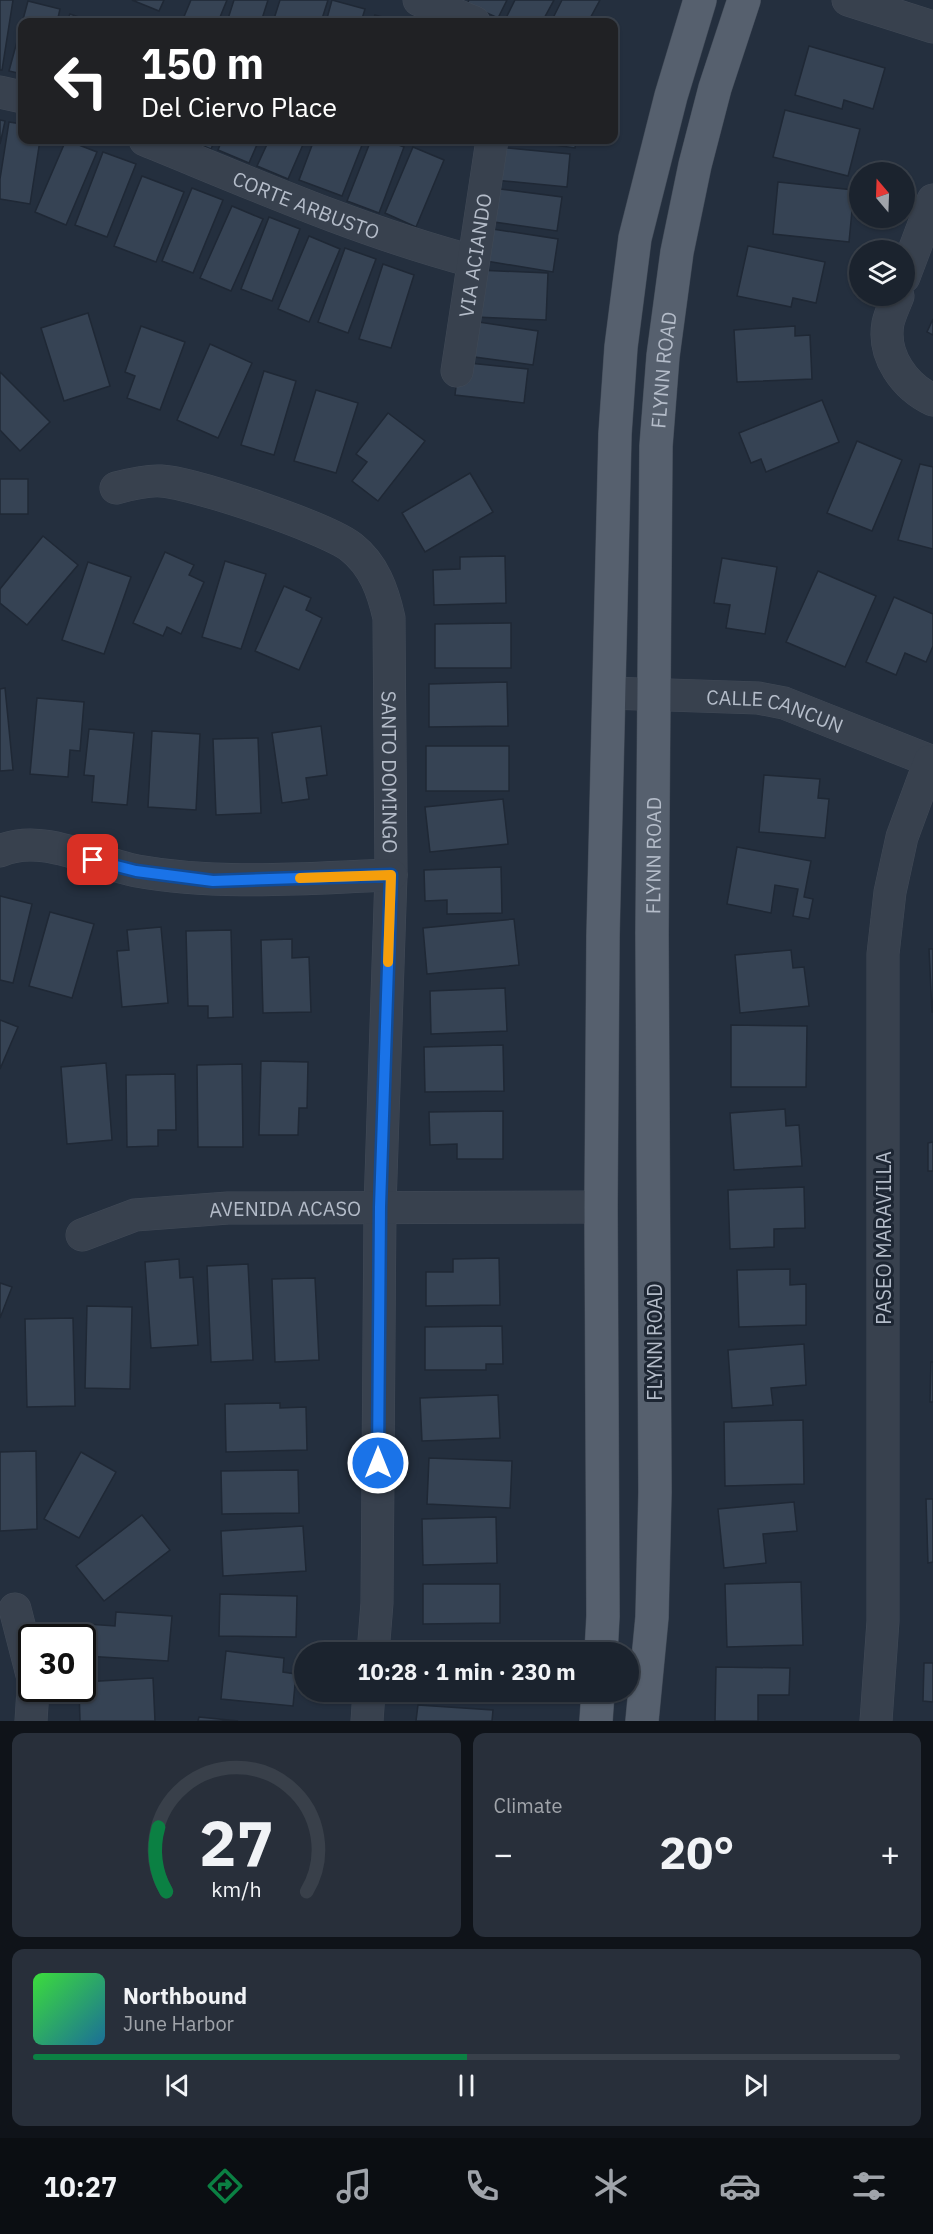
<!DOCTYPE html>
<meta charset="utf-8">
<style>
:root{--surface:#1b232e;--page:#282f3a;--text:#f1f3f6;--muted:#a0a4aa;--line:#39404a;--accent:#0b8043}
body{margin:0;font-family:"IBM Plex Sans",sans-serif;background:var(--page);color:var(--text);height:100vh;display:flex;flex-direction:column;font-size:22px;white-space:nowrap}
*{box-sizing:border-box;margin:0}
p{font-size:20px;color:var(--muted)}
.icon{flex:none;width:33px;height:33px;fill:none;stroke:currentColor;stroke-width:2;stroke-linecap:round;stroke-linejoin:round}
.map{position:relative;height:1721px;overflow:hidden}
.side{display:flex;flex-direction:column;gap:12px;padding:12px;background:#0f1319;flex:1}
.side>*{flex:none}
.guide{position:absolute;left:18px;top:18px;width:600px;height:126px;border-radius:12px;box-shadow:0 2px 4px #0004,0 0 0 2px var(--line);background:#202124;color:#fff;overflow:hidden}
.needle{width:39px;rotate:341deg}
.controls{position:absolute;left:849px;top:162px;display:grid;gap:12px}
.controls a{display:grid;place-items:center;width:66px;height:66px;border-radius:50%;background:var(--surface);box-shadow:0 2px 4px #0004,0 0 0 2px var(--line);font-size:30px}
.speed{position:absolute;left:18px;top:1624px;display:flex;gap:12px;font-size:30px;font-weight:700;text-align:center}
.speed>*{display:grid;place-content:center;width:78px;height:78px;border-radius:50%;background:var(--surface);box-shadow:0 2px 4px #0004,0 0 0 2px var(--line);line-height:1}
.speed .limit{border:3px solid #111;border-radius:9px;background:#fff;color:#111}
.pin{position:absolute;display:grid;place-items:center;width:51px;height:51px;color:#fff;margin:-26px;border-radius:12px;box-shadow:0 3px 9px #0006}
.me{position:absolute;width:66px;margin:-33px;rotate:0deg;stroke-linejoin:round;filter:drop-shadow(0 0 4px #0008)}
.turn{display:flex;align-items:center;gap:21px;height:126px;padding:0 24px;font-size:27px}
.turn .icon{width:78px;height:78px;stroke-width:2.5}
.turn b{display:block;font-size:42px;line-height:51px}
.big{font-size:45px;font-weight:700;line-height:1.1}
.side .card{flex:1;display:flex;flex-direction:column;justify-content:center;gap:9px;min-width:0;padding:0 21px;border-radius:12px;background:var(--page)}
.side .dial{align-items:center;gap:0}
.dial svg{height:156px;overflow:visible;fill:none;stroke:var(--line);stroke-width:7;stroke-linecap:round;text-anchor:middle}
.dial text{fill:var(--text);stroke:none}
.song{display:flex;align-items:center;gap:18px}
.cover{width:72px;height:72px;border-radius:9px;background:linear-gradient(135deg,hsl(120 70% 55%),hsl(200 70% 35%))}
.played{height:6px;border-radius:3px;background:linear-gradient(90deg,var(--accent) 50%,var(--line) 50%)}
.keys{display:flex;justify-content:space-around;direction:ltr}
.heat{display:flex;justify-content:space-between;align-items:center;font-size:33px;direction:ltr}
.side .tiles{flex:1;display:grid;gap:12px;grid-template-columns:1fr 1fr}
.card:last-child{grid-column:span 2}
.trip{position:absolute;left:294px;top:1642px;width:345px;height:60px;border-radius:30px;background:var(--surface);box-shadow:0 2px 4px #0004,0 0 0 2px var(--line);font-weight:700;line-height:60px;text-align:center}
.tabs{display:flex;height:96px;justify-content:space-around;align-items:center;background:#0b0e12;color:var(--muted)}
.tabs .icon{width:42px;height:42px}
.tabs .selected{color:var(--accent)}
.tabs b{font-size:27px;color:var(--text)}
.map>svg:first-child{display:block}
</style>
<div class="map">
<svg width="933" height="1721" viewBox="0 0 933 1721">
<rect width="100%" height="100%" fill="#242f3e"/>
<!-- building -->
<g fill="#364354" stroke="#1f2835" stroke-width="1.5">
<path d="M0,0H13L2,70H0Z"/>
<path d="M132,0H164L159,11Z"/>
<path d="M191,0H227L218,22H191L183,19Z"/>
<path d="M234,0H268L261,22H227Z"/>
<path d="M280,0H328L321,22H273Z"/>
<path d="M332,0L365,9L361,22H326Z"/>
<path d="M469,0H507L498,18L467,4Z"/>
<path d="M515,0H554L542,22H510L505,20Z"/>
<path d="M562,0H600L588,22H551Z"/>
<path d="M28,1L60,9L57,22H22V74L9,71Z"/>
<path d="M70,14L92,22H67Z"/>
<path d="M375,15L400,22H372Z"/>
<path d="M809,46L885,68L873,109L844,100L842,109L795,95Z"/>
<path d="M785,110L860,129L848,176L773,157Z"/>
<path d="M0,120L5,121L0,144Z"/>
<path d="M9,122L22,124V140H40L30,204L0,199V179Z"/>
<path d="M66,140L97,152L66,225L35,212Z"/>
<path d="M188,140H215L211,149Z"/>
<path d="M222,140H259L249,163L218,150Z"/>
<path d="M269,140H305L288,179L257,166Z"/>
<path d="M314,140H364L342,196L299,180Z"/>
<path d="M371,140H385L404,147L379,213L347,201Z"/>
<path d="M519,140H576L575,148Z"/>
<path d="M413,147L444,160L416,227L385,213Z"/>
<path d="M497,147L570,154L567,187L494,180Z"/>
<path d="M103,152L136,164L107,237L75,225Z"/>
<path d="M142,176L184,192L156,262L114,246Z"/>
<path d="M778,182L854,190L849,242L773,234Z"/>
<path d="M192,188L223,200L193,273L162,261Z"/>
<path d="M492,188L562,197L557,231L487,221Z"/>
<path d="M232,206L263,219L231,291L200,278Z"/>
<path d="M269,217L300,229L272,301L241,289Z"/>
<path d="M486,228L558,239L553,272L480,260Z"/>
<path d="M309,236L340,249L309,322L278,309Z"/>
<path d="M748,246L825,262L816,303L793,298L791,307L737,296Z"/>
<path d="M345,248L376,259L348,333L318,322Z"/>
<path d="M383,264L414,275L391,348L359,339Z"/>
<path d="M477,270L548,273L546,320L475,317Z"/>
<path d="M88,313L110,386L64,401L41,328Z"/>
<path d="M933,319V335L927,332Z"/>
<path d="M472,321L538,331L533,365L467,356Z"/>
<path d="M141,326L185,342L160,410L127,398L135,376L125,372Z"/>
<path d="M795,326V336L810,335L812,379L737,382L734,330Z"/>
<path d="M210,344L252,363L218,438L177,420Z"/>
<path d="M459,362L528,369L524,403L455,395Z"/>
<path d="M264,371L296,381L274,455L241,445Z"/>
<path d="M0,372L50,422L20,451L0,430Z"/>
<path d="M316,390L358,403L336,473L294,461Z"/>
<path d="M822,400L839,442L766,472L761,459L751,463L739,433Z"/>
<path d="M388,413L425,441L378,501L352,481L367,462L356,454Z"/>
<path d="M857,441L902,460L872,531L827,513Z"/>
<path d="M920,464L933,467V549L898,540Z"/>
<path d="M470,473L493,512L425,552L402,513Z"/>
<rect x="0" y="479" width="28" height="35"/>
<path d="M43,536L78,565L27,625L0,603V589Z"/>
<path d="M165,552L194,565L189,575L204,582L181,634L167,627L163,636L133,623Z"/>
<path d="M505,556L506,603L434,605L433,570L460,569V557Z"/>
<path d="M722,558L777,567L765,634L726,628L730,605L714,603Z"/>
<path d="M225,561L266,574L241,649L202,637Z"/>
<path d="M88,562L131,577L104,654L62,640Z"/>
<path d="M818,571L876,596L845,667L786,642Z"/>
<path d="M284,586L311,598L306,610L322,618L299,670L255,651Z"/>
<path d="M894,597L933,614V646L926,662L905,653L896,675L866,662Z"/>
<path d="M511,623V668H435V624Z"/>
<path d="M507,682L508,726L429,727V684Z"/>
<path d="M5,688L13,770L0,771V689Z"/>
<path d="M37,698L84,702L80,751L70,750L68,777L30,774Z"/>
<path d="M321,726L327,775L306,778L309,799L282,803L272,733Z"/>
<path d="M89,729L134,733L127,805L92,802L94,776L84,775Z"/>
<path d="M152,731L200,734L196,810L148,807Z"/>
<path d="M258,738L261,813L216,815L213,739Z"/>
<rect x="426" y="746" width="83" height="45"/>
<path d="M764,775L820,779L818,798L829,799L825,838L759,832Z"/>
<path d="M503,799L508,844L430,852L425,807Z"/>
<path d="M737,847L811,861L804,897L813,899L809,919L793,916L798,889L775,885L771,913L727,904Z"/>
<path d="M501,867L502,913L447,914V900L425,901L424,870Z"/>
<path d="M0,896L32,904L13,983L0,980Z"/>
<path d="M50,912L94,924L72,998L29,986Z"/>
<path d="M514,919L519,965L427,974L423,928Z"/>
<path d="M161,927L168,1003L122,1007L117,951L129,950L127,930Z"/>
<path d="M231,930L233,1017L208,1018V1006H188L186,931Z"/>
<path d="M292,939V958L309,957L311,1012L263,1013L261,940Z"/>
<path d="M929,949H933V1012H932Z"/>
<path d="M791,950L793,968L804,967L809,1006L740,1013L735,955Z"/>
<path d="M505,988L507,1031L431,1034L430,991Z"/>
<path d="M0,1020L18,1027L0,1069Z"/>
<path d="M731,1025L807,1026L806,1087H731Z"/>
<path d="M503,1045L504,1091L425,1092L424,1047Z"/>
<path d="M261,1061L308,1062L307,1108H299L298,1135H259Z"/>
<path d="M106,1063L112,1140L67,1144L61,1067Z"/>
<path d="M242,1064L243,1147H198L197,1065Z"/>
<path d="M175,1074L176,1130H158V1146L127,1147L126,1075Z"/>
<path d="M785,1109L786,1126L799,1125L802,1166L734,1170L730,1113Z"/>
<path d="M503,1111V1159H457V1144L430,1145L429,1112Z"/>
<path d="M933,1142V1171H928V1143Z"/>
<path d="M804,1187L805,1228L774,1229V1247L730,1249L728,1190Z"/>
<path d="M499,1258L500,1305L426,1306V1272H453V1259Z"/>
<path d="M179,1259L180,1278L193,1277L198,1345L151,1348L145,1262Z"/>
<path d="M248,1264L253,1360L211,1362L207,1266Z"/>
<path d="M790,1269V1285L806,1284V1325L739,1327L737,1270Z"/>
<path d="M315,1278L319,1360L275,1362L272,1279Z"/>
<path d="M0,1283L12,1287L0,1318Z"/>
<path d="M87,1306L132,1307L130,1389L85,1388Z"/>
<path d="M73,1318L75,1406L27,1407L25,1319Z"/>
<path d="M502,1326L503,1364H486V1370H425V1327Z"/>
<path d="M804,1344L806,1385L771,1388L773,1405L732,1408L728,1350Z"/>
<path d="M931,1362H933V1402H930Z"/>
<path d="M498,1395L500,1438L422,1441L420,1398Z"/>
<path d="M280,1403V1408L306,1407L307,1450L226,1452L225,1404Z"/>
<path d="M803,1420L804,1484L725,1486L724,1422Z"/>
<path d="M36,1451L37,1529L0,1531V1452Z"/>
<path d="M81,1452L116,1472L79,1538L44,1519Z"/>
<path d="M429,1458L512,1461L510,1508L427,1504Z"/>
<path d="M298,1470L299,1513L222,1514L221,1471Z"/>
<path d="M926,1499H933V1562L928,1563Z"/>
<path d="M794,1502L797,1531L763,1534L766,1563L724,1568L718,1509Z"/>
<path d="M142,1515L170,1550L104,1601L76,1566Z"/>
<path d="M496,1517L497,1563L423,1565L422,1519Z"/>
<path d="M303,1526L306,1571L223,1576L221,1531Z"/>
<path d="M801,1582L803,1645L727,1647L725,1584Z"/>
<path d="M423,1584H500V1623L423,1624Z"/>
<path d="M220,1594L297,1596L296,1637L219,1636Z"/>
<path d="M116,1612L172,1616L168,1661L85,1656L87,1624L115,1626Z"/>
<path d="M501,1641L502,1653H418V1643Z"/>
<path d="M226,1651L284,1658L283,1672L296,1674L293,1706L221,1699Z"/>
<path d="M924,1663H933V1702L923,1701Z"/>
<path d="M716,1667L790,1668L789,1695H758V1721H715Z"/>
<path d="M153,1678L155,1721H80L79,1689H82V1682Z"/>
<path d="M418,1705L493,1710L492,1721H416Z"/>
<path d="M199,1717L238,1721H198Z"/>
</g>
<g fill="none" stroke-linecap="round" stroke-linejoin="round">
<defs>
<g id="minor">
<path d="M419,0L474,22"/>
<path d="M848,0L933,27"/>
<path d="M0,92L22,97"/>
<path id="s1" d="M145,140C253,184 359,231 472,261"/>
<path d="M904,277L933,200"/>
<path d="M898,296C895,304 890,314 888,323C882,356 905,387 933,400"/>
<path id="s2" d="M457,371L492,140"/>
<path id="s3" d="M116,488C131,484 147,480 161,481C194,483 327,528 351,547C374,565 383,591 389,618L391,875L380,1207L377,1603L373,1653"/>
<path id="s4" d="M609,693L758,698L784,703L933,762"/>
<path d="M0,851C42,832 94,863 137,871C221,886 306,878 391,875"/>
<path id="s5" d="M82,1235L135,1215L228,1208L601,1207"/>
<path d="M15,1609L32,1675"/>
<path d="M31,1721L33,1689"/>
<path d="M367,1721L369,1692"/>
<path d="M876,1721L883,1621V954L890,892L902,837L930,761"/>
</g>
<g id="major">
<path d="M601,1653L603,1616L601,1207L603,936L615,434L621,347L635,238L671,96L700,0"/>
<path d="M596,1721L598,1692"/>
<path id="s6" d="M642,1721L652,1617L655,1492L652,933L656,446L663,356L677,252L695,165L715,88L744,0"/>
</g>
</defs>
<!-- minor casing -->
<use href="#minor" stroke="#414a57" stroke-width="33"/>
<!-- major casing -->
<use href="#major" stroke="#414a57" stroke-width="34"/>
<!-- minor -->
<use href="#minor" stroke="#38414e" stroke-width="32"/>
<!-- major -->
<use href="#major" stroke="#56606e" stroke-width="33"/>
</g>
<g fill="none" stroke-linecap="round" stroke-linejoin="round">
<defs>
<path id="route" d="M93,860L136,871L213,881L391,875L380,1207L378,1463"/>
</defs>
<!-- route casing -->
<use href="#route" stroke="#114b97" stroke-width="15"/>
<!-- route -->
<use href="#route" stroke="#1a73e8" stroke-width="10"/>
<!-- slow -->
<path stroke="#f59e0b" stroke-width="10" d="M300,878L391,875L388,962"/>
</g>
<g text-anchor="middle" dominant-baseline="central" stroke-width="6" stroke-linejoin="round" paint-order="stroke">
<!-- street labels -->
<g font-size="20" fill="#b4bcc9" stroke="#1d2633">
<text stroke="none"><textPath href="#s1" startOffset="174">CORTE ARBUSTO</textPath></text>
<text stroke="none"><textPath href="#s2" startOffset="117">VIA ACIANDO</textPath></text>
<text stroke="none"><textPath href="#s6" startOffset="1352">FLYNN ROAD</textPath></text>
<text stroke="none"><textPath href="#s4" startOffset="168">CALLE CANCUN</textPath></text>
<text stroke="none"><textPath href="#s3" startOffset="484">SANTO DOMINGO</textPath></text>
<text stroke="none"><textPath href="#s6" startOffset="866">FLYNN ROAD</textPath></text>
<text stroke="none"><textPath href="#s5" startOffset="207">AVENIDA ACASO</textPath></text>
<text transform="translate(883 1238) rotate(-90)">PASEO MARAVILLA</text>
<text transform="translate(654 1342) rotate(-90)">FLYNN ROAD</text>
</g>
</g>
</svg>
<div class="controls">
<a><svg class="needle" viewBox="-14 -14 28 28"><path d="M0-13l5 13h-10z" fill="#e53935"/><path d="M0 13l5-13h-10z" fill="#a0a4aa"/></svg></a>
<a><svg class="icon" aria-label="layers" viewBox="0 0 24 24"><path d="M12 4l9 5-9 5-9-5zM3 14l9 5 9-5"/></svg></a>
</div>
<div class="speed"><div class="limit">30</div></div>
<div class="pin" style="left:93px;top:860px;background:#d93025"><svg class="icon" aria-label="arrive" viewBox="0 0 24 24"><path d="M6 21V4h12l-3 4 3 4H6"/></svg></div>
<svg class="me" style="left:378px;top:1463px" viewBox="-20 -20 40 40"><circle r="17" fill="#1a73e8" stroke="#fff" stroke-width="3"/><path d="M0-11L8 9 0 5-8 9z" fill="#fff"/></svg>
<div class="trip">10:28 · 1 min · 230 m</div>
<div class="guide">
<div class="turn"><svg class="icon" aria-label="left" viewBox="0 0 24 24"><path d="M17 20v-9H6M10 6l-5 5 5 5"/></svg><div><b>150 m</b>Del Ciervo Place</div></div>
</div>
</div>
<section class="side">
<div class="tiles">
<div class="card dial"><svg viewBox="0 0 100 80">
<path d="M14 69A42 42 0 1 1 86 69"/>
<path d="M14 69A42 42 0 0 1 10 36" stroke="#0b8043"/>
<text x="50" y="56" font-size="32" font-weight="700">27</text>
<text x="50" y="72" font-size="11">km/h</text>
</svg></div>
<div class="card"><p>Climate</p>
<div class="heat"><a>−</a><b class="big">20°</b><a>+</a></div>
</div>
<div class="card">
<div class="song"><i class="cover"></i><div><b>Northbound</b><p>June Harbor</p></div></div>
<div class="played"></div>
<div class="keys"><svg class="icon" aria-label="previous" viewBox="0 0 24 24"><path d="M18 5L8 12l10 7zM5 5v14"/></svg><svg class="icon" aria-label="pause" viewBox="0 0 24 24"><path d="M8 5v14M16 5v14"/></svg><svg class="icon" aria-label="next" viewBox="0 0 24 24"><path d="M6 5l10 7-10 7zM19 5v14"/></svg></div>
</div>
</div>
</section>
<nav class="tabs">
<b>10:27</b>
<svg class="icon selected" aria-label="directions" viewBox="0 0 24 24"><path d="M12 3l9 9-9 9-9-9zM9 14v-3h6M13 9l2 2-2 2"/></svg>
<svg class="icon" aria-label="music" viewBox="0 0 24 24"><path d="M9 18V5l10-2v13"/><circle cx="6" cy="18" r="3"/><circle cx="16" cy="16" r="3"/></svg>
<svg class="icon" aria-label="phone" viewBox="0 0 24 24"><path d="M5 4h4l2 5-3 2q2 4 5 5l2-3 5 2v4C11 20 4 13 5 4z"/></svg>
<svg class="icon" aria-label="climate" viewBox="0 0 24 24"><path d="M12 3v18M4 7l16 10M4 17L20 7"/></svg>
<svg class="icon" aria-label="car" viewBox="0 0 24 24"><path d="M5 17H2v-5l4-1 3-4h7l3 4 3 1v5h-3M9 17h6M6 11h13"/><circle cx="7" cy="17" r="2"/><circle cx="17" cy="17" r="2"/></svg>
<svg class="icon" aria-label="filters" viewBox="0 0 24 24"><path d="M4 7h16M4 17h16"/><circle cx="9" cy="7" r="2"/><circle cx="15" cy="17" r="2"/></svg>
</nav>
